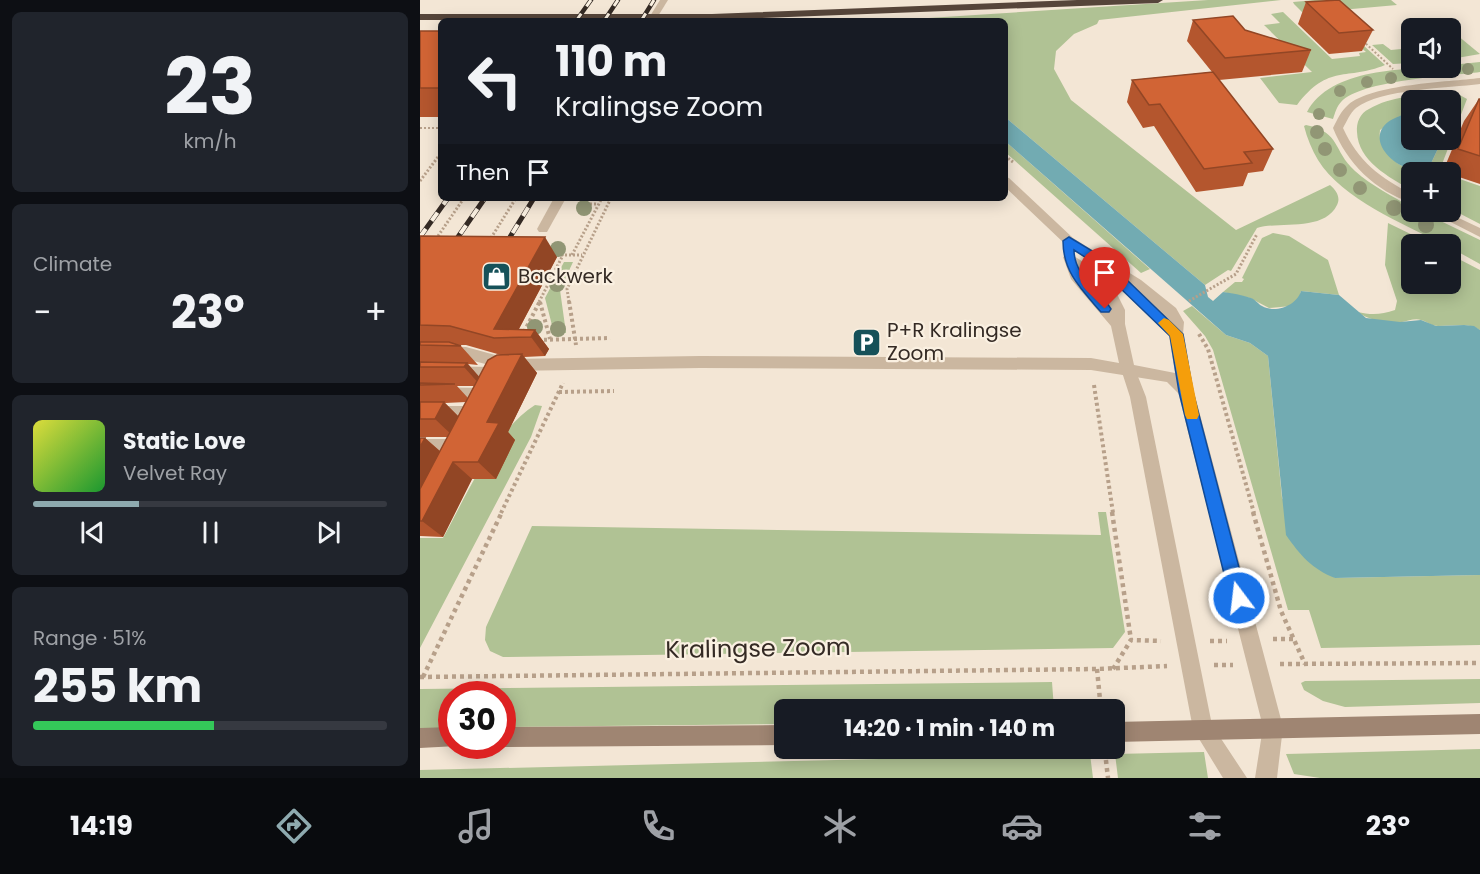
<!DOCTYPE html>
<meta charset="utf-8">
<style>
:root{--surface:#171b24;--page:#20242c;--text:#f1f3f6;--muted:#9ea1a6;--line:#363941;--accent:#8eaaaf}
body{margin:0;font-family:Poppins,sans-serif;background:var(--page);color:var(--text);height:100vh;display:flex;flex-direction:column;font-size:22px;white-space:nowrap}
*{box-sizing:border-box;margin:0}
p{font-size:20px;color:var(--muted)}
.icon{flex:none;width:33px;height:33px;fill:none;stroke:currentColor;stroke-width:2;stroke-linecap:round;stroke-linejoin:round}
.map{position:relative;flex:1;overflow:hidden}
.details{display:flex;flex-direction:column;gap:12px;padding:12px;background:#0d0f14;width:420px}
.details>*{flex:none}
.banner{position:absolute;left:18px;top:18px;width:570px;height:183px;border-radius:9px;box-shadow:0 3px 15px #0003;background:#171b24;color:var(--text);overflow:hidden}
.controls{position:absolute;left:981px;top:18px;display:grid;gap:12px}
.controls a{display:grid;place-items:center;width:60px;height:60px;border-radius:9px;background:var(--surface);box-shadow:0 3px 15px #0003;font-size:30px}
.speed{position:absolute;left:18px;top:681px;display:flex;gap:12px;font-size:30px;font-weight:700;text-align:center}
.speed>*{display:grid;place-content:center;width:78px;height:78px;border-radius:50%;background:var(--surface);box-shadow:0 3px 15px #0003;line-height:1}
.speed .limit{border:9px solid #d22;background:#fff;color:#111}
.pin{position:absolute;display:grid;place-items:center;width:51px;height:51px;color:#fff;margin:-62px -26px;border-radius:50% 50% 50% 0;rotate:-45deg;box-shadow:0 0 6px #0007}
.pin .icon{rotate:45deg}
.me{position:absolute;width:66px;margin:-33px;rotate:345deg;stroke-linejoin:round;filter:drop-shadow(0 0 4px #0008)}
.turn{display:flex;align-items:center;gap:21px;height:126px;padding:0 18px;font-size:27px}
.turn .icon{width:78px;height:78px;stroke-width:2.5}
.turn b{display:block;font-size:42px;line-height:51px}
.then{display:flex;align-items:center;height:57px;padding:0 18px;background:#0003;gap:12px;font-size:22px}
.big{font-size:45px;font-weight:700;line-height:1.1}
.details .card{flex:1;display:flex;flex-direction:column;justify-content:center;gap:9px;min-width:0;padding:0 21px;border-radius:9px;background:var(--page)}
.details .dial{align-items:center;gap:0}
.dial b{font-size:78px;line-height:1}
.song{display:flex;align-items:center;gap:18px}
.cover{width:72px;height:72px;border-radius:9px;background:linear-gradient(135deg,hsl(60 70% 55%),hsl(130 70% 35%))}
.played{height:6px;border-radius:3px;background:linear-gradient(90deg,var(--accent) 30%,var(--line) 30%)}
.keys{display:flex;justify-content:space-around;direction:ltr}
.heat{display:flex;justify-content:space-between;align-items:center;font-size:33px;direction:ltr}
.charge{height:9px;border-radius:4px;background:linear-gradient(90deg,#34c759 51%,var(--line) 0)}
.trip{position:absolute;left:354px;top:699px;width:351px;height:60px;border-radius:9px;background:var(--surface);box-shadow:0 3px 15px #0003;font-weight:700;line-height:60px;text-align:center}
.dock{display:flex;height:96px;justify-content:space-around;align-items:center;background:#090b0e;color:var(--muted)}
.dock .icon{width:42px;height:42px}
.dock .on{color:var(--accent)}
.dock b{font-size:27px;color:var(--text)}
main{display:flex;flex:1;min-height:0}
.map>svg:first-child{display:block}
</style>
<main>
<section class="details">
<div class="card dial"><b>23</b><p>km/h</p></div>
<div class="card"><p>Climate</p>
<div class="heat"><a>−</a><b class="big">23°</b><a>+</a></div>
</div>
<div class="card">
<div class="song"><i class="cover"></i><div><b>Static Love</b><p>Velvet Ray</p></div></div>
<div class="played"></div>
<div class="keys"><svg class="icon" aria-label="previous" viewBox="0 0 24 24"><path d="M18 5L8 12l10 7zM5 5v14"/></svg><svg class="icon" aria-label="pause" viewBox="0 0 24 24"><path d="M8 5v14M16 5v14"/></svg><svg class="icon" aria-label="next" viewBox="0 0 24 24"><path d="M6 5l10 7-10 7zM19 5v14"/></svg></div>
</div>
<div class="card"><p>Range · 51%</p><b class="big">255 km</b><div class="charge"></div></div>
</section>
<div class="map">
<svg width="1060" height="778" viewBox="0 0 1060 778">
<rect width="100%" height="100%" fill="#f3e6d5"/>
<!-- green -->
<g fill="#b0c294">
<path d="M788,0H861L679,20L677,24L654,34L636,51L634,69L651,100L816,230L910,185C916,190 921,197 917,205C904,232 860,221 837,228L811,271L808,270L785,285L585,117V21H462Z"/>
<path d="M895,0H971L977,5L887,13H883L874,4L873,2Z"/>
<path d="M863,12L912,59L940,56L939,53L946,52L927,35H932L965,65C927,81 909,63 877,105L859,103L840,78L892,72L844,25L860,23L851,14Z"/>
<path d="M1031,35H1037L1060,54L1031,59Z"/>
<path d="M963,44L971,50L991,48V63L973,64L952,45Z"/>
<path d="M1060,62V72C1030,76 941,80 921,102C917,106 915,113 913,119L887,112C910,68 987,68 1030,68L1031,65Z"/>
<path d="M1026,92L1038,94L1047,99L1019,172H1007L1022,140H1030V100H992L991,113L978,117L960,130C957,150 977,166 995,172H992L991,190C969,177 938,161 937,132C936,123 940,113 949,109C971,96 1000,95 1026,92Z"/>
<path d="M886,125C922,133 912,150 935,171C952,186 972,196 991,207L992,212H1002L1060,240V264L1031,248L1030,244H1023C984,224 922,199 898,160C892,150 887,138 884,126Z"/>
<path d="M585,141L730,269L721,273L585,152Z"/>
<path d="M1031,176L1060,186V224L1031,209Z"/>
<path d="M968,223L1011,244H992V284H1030L1031,255L1060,270V330C1048,322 1032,326 1018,326C1011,326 1008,322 1001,320C995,318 988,321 982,322C967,324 949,320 937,312C951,315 961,315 975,310L977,301L965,265Z"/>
<path d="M853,233L869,236L908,260L919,295L881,291L879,299L871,306L849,308L830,298L803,292L815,282H822L824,279L822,278L842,238Z"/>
<path d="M144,262H153L140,290L146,333H134L125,298Z"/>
<path d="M772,306L806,335L830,343L848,356L862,498L915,578L1060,575V645L901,648L889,610H868L793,350L785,336L763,311Z"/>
<path d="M115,405L122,406L111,437L0,648V538H23C47,495 73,432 115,405Z"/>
<path d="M678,512H686L705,632L693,648L83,657L70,651L65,640L66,627L112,526L681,535Z"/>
<path d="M1060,679V703L925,707L903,701L884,690L881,683L885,681Z"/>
<path d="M632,682L634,709L364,710V724L83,727L82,694H32L31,728H0V689Z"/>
<path d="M1060,749V778H900L874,774L866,754Z"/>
<path d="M784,752L788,778H698L695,754Z"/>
<path d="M670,754L673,778H0V770Z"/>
</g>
<!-- water -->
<g fill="#72abb2">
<path d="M991,113L992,140H1022L1007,172C969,173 931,125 991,113Z"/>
<path d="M585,117L785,285L788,297L793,301L803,292C812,293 822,295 831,298C836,300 838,304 842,306C856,314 877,305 881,291L919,295L946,318L980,322L1001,320L1016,326L1044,325L1054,326L1060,330V575L915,578C892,569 880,555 866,535L848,356L830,343L806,335L585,141Z"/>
</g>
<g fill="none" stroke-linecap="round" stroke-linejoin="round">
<!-- path-far3 -->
<g stroke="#b7a08a" stroke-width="2" stroke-dasharray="2 2" stroke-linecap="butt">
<path d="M943,41L973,69"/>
<path d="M0,128H21"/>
</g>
<!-- path-far2 -->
<g stroke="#b7a08a" stroke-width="3" stroke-dasharray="2 2" stroke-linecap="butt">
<path d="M585,156L593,162"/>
<path d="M0,181L21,153"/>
<path d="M158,204H178"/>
<path d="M18,236L44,198"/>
<path d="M71,238L96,198"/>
<path d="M133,255H162"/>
<path d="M152,255L182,198"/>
<path d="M769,301L816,274L837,234"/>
<path d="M119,302L143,255"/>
<path d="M149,302L147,289L191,198"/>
</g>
<!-- path-far1 -->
<g stroke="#b7a08a" stroke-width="4" stroke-dasharray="3 3" stroke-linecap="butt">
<path d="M149,301L156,345"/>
<path d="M120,302L130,339"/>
<path d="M104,332L120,301"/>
<path d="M779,334L788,349L834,513"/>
<path d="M118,340L190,338"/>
<path d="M674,385L693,513"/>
<path d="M139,392L194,391"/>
<path d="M81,513L143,383"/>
</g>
<!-- path -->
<g stroke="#b7a08a" stroke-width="4.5" stroke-dasharray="4 4" stroke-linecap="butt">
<path d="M692,512L711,640"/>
<path d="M833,512L861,611L885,664"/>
<path d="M853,639H874"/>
<path d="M790,641H807"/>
<path d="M860,664L1060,663"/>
<path d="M794,665H813"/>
<path d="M677,669L681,710"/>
<path d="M693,669L711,640L741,641"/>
<path d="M0,677L677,669L747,666"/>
<path d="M3,677L82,512"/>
<path d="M685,752L688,778"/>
</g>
<!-- service -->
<g fill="#cbb7a0" fill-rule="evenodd">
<path d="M240,0H248L235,21H227Z"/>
<path d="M585,177L589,178L653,238L721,280L756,308L764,322L763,334L774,392L771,396H761L747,382L671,370L280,368L89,371L79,368L84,373L82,377L77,379L0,378V366L77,367L46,359L0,358V346L46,347L90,359L280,356L671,358L699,363L691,326L651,279L643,257L649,253L673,268L697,294L705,310V324L714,365L755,373L749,336L695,283L693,280L696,277L645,244L585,187ZM661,273L686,299L688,304L662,274Z"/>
<path d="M134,198H146L127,232H119L117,229Z"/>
<path d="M0,387L67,388L72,390L75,394L72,398L67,400L0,399Z"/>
<path d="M0,406H58L63,408L66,412L63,416L58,418H0Z"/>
<path d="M0,439H40L46,441L48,446L46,451L40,453H0Z"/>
</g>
<!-- minor -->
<g fill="#cbb7a0" fill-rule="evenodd">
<path d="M1060,78V84C1029,88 960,89 936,108C930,113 927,121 923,128C938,161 960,178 992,194V203C955,191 927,163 913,128C917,120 921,111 928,105C952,84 1028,82 1060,78Z"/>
<path d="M1011,212H1026L1060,228V237Z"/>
<path d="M708,363L713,365L715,369L726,397L792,725L827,778H803L773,729L710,397L701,369L703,365Z"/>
<path d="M766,386L771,388L774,392L863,727L857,778H835L843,727L758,392L761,388Z"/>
</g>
<!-- secondary -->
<g fill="#9f8572" fill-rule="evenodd">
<path d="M1060,714V734L694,742V722Z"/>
<path d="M364,725V745L82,747L77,746H82V727Z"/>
<path d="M32,727V746H37L0,748V728Z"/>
</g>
<!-- motorway -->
<path fill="#56453a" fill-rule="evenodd" d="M657,0H743L738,3L292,20H0V14H292Z"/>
<defs>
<g id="rail-far1">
<path d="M156,21L171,0"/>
<path d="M184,21L198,0"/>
<path d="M221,21L234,0"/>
</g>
<g id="rail">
<path d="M0,237L28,198"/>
<path d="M29,250L65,198"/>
<path d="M82,250L114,198"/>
</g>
</defs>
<!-- rail-far1 casing -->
<use href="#rail-far1" stroke="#342a24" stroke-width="4.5"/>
<!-- rail casing -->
<use href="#rail" stroke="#342a24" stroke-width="5"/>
<!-- rail-far1 -->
<use href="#rail-far1" stroke="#faf0e1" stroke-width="3" stroke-dasharray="9" stroke-linecap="butt"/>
<!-- rail -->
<use href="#rail" stroke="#faf0e1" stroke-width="4" stroke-dasharray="10" stroke-linecap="butt"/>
</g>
<!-- trees -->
<g fill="#919675">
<circle cx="1048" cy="69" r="6"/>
<circle cx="971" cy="78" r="6"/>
<circle cx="947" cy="82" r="6"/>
<circle cx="920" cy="91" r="6"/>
<circle cx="899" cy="114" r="6"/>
<circle cx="897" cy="132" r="7"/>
<circle cx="905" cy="149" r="7"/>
<circle cx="920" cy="170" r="7"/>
<circle cx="940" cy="188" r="7"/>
<circle cx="164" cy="208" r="8"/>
<circle cx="974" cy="208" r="8"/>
<circle cx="1006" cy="225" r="8"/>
<circle cx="138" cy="249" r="8"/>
<circle cx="137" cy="284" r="8"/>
<circle cx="115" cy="327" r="8"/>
<circle cx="138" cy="329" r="8"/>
</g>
<!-- wall -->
<g fill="#b4562e" fill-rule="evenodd">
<path d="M886,2L953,30L942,51L909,54L878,24Z"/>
<path d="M773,20L825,30L891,50L882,72L799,80L853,149L843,171L828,173L823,186L776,192L734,126L723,128L707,102L712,80L792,72L767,41Z"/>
<rect x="0" y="31" width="21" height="86"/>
<path d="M1059,99H1060V184L1030,174V172L1023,171L1044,121Z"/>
<path d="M0,236L137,257L99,329L115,330L129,349L125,356L104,357L117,373L88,432L95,440L76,479H52L23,537L0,536V438H5L20,451L28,437H0ZM37,345H46L81,355L59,377L48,364L58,365L41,346ZM37,386H54L48,398ZM46,402L38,416L25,403Z"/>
</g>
<!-- shaded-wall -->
<g fill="#924625">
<path d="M125,237L137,257L94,338L74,329Z"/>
<path d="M115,330L129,349L125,356L111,337Z"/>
<path d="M102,354L117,373L88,432L95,440L76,479L58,462L67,422Z"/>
<path d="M47,363L63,381L61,386L44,367Z"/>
<path d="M24,402L42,420L34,437L15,419Z"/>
<path d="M5,438L24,455L0,502V447Z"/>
<path d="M33,462L52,479L23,537L2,521Z"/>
</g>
<!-- building -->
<g fill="#d16435" stroke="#924625" stroke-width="1.5">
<path d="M919,0L953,30L919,33L886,2Z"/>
<path d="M813,16L825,30L891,50L805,58L773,20Z"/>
<rect x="0" y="31" width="21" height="57"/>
<path d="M793,72L853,149L824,152L832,163L784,169L740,104L729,105L712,80Z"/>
<path d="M1059,99H1060V156L1038,149Z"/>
<path d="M0,236L125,237L74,329L115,330L111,337L74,338L30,326L0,325Z"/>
<path d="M0,342H29L41,346L0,345Z"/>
<path d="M102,354L67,422L79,423L58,462H33L2,521H0V489L68,360L77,355Z"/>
<path d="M0,362L47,363L44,367H0Z"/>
<path d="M0,383L35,384L0,385Z"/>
<path d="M0,402H24L15,419H0Z"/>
<path d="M0,438H5L0,447Z"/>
</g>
<!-- route -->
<path fill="#1a73e8" stroke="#114b97" stroke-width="1.5" d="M649,237L697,266L706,279L763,334L773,392L827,598L825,604L819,606L813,604L810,598L759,392L750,336L697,285L688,272L654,250C654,276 679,289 691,309L689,312H681C661,289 643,272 643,241Z"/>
<!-- slow -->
<path fill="#f59e0b" d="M744,318L749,320L763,334L779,415L777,419H767L765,415L750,336L738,323Z"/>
<!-- icons -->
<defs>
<symbol id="shop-square" viewBox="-11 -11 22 22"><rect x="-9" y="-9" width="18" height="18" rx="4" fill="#165159" stroke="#faf0e1"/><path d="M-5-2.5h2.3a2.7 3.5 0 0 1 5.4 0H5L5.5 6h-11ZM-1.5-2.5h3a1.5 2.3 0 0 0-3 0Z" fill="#fff"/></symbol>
<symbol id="parking-square" viewBox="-11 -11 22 22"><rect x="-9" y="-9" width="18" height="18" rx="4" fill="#165159" stroke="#faf0e1"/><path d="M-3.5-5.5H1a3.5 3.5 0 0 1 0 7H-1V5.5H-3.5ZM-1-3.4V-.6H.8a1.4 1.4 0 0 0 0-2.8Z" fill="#fff"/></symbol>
</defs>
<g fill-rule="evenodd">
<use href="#shop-square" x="60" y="260" width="33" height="33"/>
<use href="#parking-square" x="430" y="326" width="33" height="33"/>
</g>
<g text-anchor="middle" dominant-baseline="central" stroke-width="4.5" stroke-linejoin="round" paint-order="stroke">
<!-- poi labels -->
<g font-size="20" fill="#342a24" stroke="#faf0e1" text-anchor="start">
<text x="98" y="276">Backwerk</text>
<text x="467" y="330">P+R Kralingse<tspan x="467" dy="23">Zoom</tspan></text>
</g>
<!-- near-street labels -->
<g font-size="24" fill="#342a24" stroke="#faf0e1">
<text transform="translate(338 648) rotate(-1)">Kralingse Zoom</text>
</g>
</g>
</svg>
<div class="controls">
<a><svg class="icon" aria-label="sound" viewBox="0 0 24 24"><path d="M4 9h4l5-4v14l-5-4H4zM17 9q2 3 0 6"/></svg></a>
<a><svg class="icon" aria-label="search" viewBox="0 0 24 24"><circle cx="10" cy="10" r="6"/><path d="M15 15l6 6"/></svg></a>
<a>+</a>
<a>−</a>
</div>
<div class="speed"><div class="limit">30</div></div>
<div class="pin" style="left:685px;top:309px;background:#d93025"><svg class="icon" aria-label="arrive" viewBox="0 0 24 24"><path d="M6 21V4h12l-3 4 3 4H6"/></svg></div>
<svg class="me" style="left:819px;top:598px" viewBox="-20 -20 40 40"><circle r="17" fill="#1a73e8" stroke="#fff" stroke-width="3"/><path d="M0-11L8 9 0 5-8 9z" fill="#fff"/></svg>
<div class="trip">14:20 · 1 min · 140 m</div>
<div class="banner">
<div class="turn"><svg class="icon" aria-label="left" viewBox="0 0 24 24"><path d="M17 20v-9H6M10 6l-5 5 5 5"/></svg><div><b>110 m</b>Kralingse Zoom</div></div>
<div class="then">Then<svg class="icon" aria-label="arrive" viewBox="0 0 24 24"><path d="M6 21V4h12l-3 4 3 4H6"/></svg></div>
</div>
</div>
</main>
<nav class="dock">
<b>14:19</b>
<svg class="icon on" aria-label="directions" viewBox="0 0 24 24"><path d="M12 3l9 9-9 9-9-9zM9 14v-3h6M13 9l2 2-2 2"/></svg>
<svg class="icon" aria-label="music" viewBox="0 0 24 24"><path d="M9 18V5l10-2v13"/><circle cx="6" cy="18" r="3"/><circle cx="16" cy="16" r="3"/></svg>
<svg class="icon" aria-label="phone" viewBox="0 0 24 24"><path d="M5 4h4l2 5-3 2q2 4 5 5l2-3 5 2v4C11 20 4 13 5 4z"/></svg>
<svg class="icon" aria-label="climate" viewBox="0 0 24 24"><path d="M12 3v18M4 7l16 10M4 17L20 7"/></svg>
<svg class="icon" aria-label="car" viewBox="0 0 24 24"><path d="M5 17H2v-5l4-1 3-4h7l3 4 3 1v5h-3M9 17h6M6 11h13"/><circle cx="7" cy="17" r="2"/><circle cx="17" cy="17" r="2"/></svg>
<svg class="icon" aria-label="filters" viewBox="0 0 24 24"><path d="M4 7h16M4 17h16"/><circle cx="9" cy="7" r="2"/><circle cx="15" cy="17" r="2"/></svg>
<b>23°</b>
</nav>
